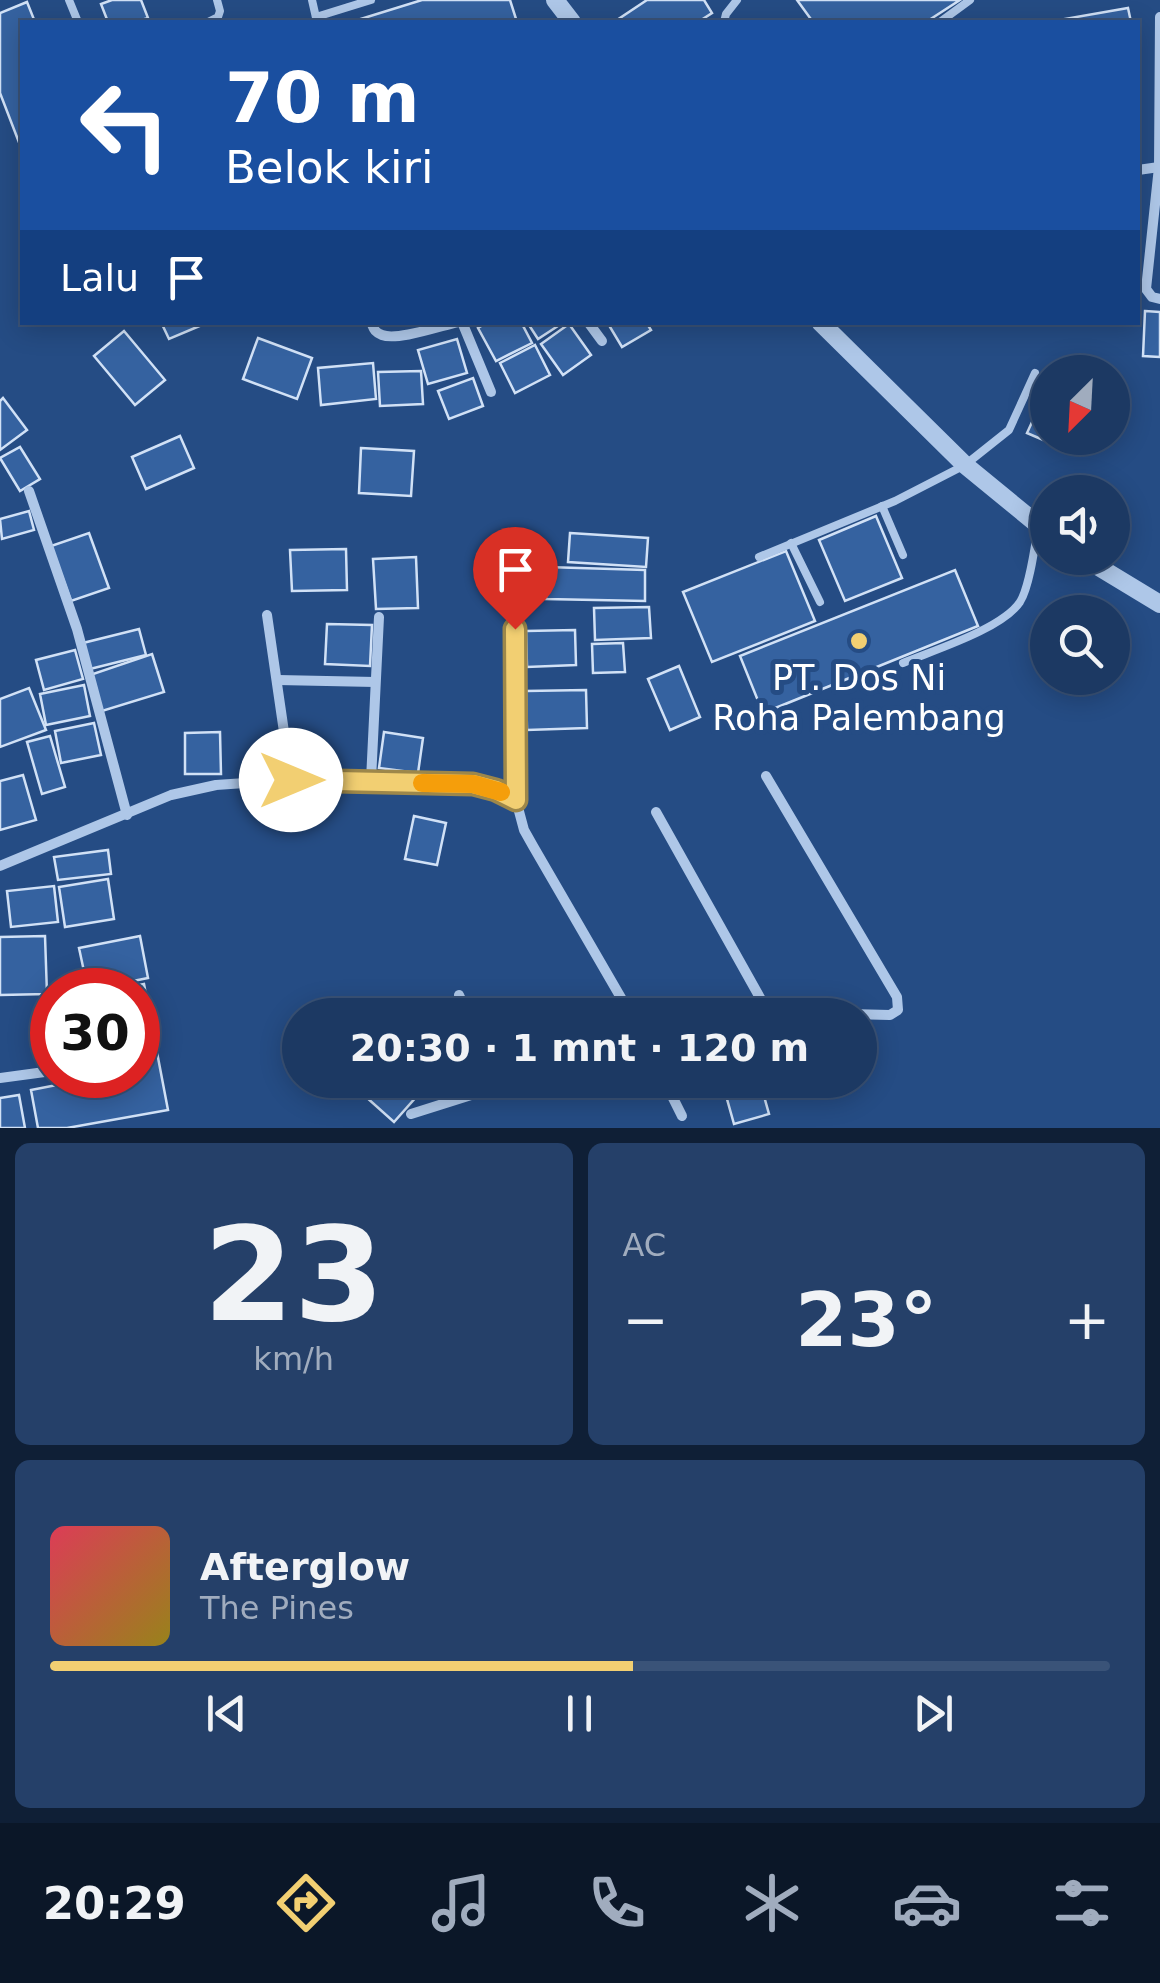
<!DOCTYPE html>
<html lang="id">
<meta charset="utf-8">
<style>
:root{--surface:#1c3963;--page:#254069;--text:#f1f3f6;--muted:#a0acbe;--line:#3a5378;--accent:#f2cf72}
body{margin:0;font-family:"DejaVu Sans",sans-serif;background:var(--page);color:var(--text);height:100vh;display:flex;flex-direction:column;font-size:38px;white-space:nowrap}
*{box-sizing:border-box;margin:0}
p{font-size:32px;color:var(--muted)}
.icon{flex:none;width:55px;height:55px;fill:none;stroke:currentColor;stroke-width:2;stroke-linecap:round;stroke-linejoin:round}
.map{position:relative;height:1128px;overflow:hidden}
.details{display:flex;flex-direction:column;gap:15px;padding:15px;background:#0f1f36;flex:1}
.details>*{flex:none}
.top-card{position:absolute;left:20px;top:20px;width:1120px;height:305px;border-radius:0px;box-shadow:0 5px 25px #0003,0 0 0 2px var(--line);background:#1a4fa0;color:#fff;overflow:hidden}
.needle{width:65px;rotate:204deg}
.tools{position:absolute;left:1030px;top:355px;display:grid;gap:20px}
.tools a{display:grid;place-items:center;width:100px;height:100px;border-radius:50%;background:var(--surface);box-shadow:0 5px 25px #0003,0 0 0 2px var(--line);font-size:50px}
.speed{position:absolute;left:30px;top:968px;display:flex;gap:20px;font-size:50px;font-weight:700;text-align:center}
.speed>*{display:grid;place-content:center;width:130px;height:130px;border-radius:50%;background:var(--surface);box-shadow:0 5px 25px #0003,0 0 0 2px var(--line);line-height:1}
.speed .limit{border:15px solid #d22;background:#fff;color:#111}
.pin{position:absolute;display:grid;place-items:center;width:85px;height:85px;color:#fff;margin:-102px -42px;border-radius:50% 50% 50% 0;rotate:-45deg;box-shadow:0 0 10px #0007}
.pin .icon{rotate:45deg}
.me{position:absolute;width:110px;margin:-55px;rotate:90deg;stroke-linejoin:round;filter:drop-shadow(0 0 8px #0008)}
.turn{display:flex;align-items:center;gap:35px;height:210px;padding:0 40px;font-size:45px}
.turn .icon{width:130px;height:130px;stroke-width:2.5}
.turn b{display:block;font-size:70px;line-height:85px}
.then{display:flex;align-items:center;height:95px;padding:0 40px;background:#0003;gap:20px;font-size:38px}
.big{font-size:75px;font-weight:700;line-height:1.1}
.details .card{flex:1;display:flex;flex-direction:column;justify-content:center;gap:15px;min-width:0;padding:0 35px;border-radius:15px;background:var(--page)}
.details .dial{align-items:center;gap:0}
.dial b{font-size:130px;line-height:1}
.song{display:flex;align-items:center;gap:30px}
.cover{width:120px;height:120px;border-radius:15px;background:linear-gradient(135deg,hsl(350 70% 55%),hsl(50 70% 35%))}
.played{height:10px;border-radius:5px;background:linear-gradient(90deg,var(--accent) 55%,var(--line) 55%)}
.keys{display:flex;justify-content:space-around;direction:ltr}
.heat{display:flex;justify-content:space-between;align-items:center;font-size:55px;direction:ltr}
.details .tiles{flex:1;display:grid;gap:15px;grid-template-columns:1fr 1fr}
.card:last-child{grid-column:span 2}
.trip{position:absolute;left:282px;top:998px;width:595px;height:100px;border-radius:50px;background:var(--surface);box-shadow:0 5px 25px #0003,0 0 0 2px var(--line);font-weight:700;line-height:100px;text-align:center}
.dock{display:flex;height:160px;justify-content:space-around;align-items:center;background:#0b1728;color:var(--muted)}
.dock .icon{width:70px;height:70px}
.dock .on{color:var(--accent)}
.dock b{font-size:45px;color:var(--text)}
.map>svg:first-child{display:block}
</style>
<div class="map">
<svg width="1160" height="1128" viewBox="0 0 1160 1128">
<rect width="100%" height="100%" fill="#254c84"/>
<!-- building -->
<g fill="#3562a0" stroke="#d1e1f6" stroke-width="2.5">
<path d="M112,0H141L148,18L135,22H108L101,4Z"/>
<path d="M422,0H510L517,22H351Z"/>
<path d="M647,0H704L712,13L698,22H619L617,20Z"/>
<path d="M797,0H960L926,22H813Z"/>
<path d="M27,2L35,22H22V144L20,145L0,93V13Z"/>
<path d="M1128,8L1131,22H1059V20Z"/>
<path d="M1145,311L1160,312V357L1143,356Z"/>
<path d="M161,322H201L202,325L169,339Z"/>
<path d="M488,322H521L532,343L496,361L478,328Z"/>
<path d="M527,322H564L538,339Z"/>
<path d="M607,322H646L651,330L622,347Z"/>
<path d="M569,324L591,355L563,375L541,344Z"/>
<path d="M124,331L165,380L135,405L94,356Z"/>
<path d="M258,338L312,358L297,399L243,379Z"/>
<path d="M457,339L467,373L428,384L418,350Z"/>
<path d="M535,345L550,375L515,393L500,363Z"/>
<path d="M373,363L376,399L321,405L318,368Z"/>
<path d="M421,371L423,404L380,406L378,372Z"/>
<path d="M473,378L483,406L449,419L438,391Z"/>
<path d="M1048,387V438H1061L1057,446L1027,433Z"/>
<path d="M3,398L27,430L0,450V401Z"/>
<path d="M180,436L194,468L146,489L132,457Z"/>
<path d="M20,447L40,479L20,491L0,458Z"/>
<path d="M361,448L414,451L411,496L359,493Z"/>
<path d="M29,511L34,530L2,539L0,519Z"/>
<path d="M876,516L902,578L845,601L819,540Z"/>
<path d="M89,533L109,588L71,601L51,546Z"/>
<path d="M570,533L648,538L646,567L568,562Z"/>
<path d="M346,549L347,590L292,591L290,550Z"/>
<path d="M786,551L815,621L712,662L683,592Z"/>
<path d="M416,557L418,608L376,609L373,559Z"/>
<path d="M546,567L645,570V601L546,599Z"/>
<path d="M955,570L978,626L763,713L740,656Z"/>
<path d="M649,607L651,638L595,640L594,608Z"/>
<path d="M327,624L372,625L370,666L325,664Z"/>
<path d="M139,629L146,655L90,669L83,643Z"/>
<path d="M575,630L576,665L527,667L526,631Z"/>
<path d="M623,643L625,672L593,673L592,644Z"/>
<path d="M75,650L83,679L44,690L36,660Z"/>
<path d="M152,654L164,692L102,711L90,675Z"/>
<path d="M679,666L700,717L670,730L648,679Z"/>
<path d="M84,685L90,716L46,725L40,694Z"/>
<path d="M29,688L46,730L0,747V699Z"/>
<path d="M586,690L587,728L527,730L526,691Z"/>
<path d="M94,723L101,755L61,763L55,731Z"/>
<path d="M220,732L221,774H185V733Z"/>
<path d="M384,732L423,738L418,773L379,768Z"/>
<path d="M50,736L65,787L42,794L27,742Z"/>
<path d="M23,775L36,820L0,830V781Z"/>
<path d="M414,816L446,823L437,865L405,859Z"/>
<path d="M108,850L111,874L58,880L54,857Z"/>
<path d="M108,879L114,919L65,927L59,887Z"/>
<path d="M54,886L58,922L11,927L7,891Z"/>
<path d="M45,936L47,994L0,995V937Z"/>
<path d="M140,936L148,978L88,990L79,948Z"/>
<path d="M144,984L168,1110L67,1128H38L31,1090L108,1075H138V990H114Z"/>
<path d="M347,1080H400L417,1096L394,1122Z"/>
<path d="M762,1089L769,1114L734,1124L727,1099Z"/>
<path d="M19,1095L25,1128H0V1098Z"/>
</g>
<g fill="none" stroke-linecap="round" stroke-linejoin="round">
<!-- service -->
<g stroke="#aec7e8" stroke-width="8">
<path d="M69,0L78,22"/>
<path d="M312,0L317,22"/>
<path d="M316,17L371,0"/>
<path d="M208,22L218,17L220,11L217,0"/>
<path d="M724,22L726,14L737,0"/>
<path d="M940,22L970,0"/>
<path d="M882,506L903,555"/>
<path d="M791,543L820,602"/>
<path d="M759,557L895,501L965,465L1009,430L1035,373"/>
<path d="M903,663C934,650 1002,629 1020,602C1030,586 1035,545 1038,526"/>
</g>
<!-- minor -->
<g stroke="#aec7e8" stroke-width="10">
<path d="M1160,17L1159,167L1146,289L1152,297L1160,299"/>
<path d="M1138,170L1159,167"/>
<path d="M371,322C374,329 374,332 382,335C397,341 440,326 458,322"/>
<path d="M462,322L491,392"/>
<path d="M588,322L602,341"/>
<path d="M29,491L77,629L127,815"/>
<path d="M267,615L291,780"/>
<path d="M515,629L516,800"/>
<path d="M278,680L375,682"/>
<path d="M371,780L379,617"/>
<path d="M656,812L768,1012"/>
<path d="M0,866L171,795L216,785L291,780L473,785L496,790L516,800L524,830L533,846L631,1015"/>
<path d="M76,990V987"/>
<path d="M459,995L468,1015"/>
<path d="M725,1015L768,1012L890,1015L898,1010L897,997L766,776"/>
<path d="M0,1078L52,1071"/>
<path d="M664,1080L682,1116"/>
<path d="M411,1114L519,1080"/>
</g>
<!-- tertiary -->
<g stroke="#aec7e8" stroke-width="18">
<path d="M555,0L572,22"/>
<path d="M820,322L965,465L1048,533"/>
<path d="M1084,558L1160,604"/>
</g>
</g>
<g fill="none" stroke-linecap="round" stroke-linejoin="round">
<defs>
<path id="route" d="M291,780L473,784L496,790L516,800L515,629"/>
</defs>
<!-- route casing -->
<use href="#route" stroke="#9d874a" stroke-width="25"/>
<!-- route -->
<use href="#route" stroke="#f2cf72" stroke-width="18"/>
<!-- slow -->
<path stroke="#f59e0b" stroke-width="18" d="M422,783L473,784L501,792"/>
</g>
<!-- markers -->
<circle fill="#f2cf72" stroke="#254c84" stroke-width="4" cx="859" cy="641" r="10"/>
<g text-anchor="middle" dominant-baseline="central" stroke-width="10" stroke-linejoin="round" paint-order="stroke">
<!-- poi labels -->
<g font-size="35" fill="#fff" stroke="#254c84">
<text x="859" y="678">PT. Dos Ni<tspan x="859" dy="40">Roha Palembang</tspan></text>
</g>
</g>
</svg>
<div class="tools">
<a><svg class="needle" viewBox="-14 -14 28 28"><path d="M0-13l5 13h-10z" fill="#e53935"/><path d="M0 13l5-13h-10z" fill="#a0acbe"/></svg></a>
<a><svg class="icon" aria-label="sound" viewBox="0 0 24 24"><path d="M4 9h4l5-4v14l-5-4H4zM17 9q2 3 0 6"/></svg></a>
<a><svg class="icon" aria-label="search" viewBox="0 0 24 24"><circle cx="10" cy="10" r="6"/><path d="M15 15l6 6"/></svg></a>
</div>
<div class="speed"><div class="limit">30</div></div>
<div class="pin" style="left:515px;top:629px;background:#d93025"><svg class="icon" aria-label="arrive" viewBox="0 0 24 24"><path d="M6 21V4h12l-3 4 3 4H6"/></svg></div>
<svg class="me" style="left:291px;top:780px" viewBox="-20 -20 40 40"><circle r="19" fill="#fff"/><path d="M0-13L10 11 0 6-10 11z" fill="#f2cf72"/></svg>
<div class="trip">20:30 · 1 mnt · 120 m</div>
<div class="top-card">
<div class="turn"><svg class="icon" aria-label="left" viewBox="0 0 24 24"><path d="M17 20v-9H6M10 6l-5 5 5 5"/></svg><div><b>70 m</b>Belok kiri</div></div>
<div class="then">Lalu<svg class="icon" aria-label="arrive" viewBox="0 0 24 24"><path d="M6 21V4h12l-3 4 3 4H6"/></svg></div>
</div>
</div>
<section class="details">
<div class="tiles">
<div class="card dial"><b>23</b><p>km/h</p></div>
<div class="card"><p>AC</p>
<div class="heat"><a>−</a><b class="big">23°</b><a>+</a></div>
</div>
<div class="card">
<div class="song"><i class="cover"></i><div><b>Afterglow</b><p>The Pines</p></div></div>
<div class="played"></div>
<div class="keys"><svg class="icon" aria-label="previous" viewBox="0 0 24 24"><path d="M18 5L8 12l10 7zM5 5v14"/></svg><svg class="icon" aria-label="pause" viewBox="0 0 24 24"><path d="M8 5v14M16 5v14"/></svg><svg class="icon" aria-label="next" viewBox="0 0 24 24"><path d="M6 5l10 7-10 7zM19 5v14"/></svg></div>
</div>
</div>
</section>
<nav class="dock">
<b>20:29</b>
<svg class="icon on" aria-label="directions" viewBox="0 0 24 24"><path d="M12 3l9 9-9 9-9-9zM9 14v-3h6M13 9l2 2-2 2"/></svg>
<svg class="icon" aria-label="music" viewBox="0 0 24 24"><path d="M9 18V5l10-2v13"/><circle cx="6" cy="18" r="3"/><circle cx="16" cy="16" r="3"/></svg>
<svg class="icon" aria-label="phone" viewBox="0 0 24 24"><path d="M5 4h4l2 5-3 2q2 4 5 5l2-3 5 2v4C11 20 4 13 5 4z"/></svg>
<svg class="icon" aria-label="climate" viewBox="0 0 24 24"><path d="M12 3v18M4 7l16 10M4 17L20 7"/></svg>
<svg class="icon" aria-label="car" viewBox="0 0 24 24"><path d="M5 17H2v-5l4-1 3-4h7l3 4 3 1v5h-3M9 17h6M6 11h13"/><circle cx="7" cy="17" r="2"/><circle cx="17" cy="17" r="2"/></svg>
<svg class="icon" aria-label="filters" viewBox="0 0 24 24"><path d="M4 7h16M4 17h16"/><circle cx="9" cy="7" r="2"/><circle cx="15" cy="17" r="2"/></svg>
</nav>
